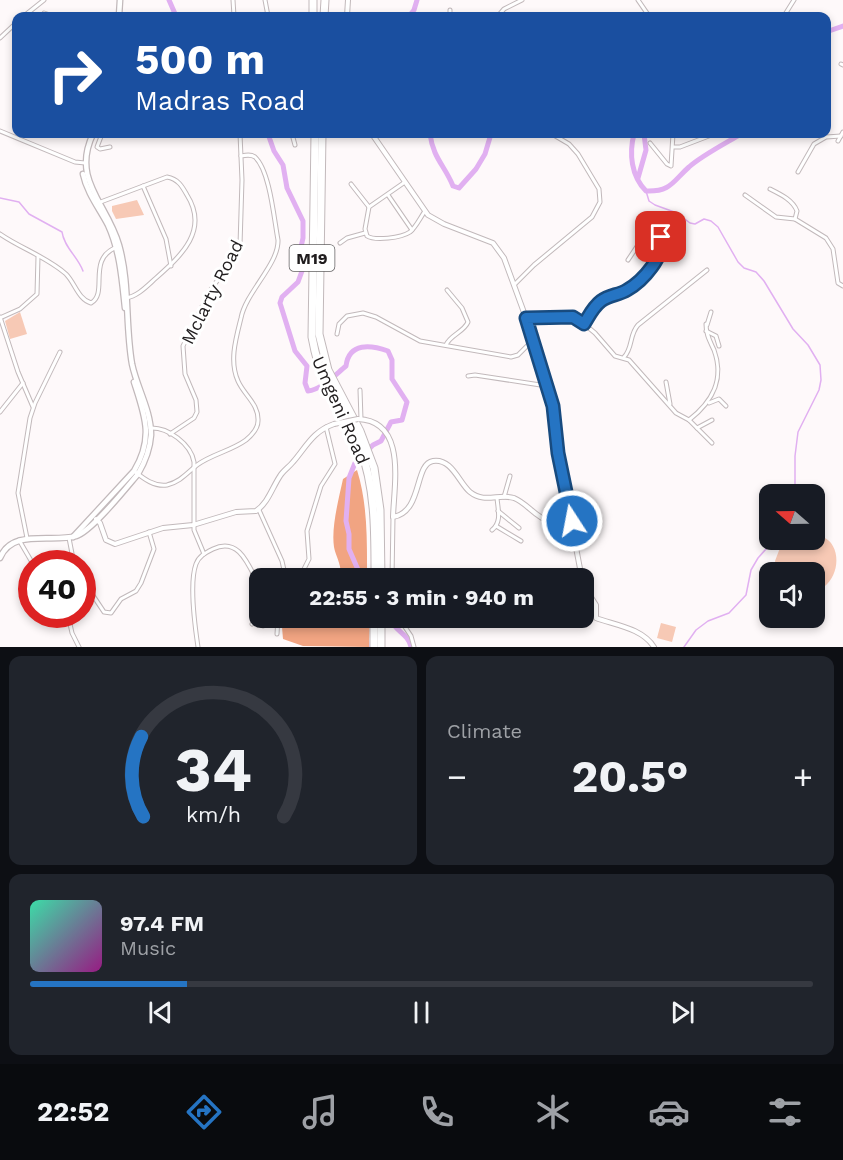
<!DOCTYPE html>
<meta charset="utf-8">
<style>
:root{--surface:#171b24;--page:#20242c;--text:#f1f3f6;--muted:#9ea1a6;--line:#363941;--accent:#2574c3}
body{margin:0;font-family:"Work Sans",sans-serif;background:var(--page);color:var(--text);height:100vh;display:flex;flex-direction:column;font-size:22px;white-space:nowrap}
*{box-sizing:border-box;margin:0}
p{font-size:20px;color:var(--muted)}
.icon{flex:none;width:33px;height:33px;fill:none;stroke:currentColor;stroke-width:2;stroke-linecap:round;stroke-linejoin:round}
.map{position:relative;height:647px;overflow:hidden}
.sheet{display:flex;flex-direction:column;gap:9px;padding:9px;background:#0d0f14;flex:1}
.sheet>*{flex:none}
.top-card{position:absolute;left:12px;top:12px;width:819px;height:126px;border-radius:12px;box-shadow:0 3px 9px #0003;background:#1a4fa0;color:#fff;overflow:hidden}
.needle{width:39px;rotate:290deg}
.tools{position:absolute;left:759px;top:484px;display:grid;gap:12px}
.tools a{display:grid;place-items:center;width:66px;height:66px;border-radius:12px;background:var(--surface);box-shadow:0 3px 9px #0003;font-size:30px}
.speed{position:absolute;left:18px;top:550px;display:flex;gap:12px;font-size:30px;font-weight:700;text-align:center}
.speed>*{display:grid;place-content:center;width:78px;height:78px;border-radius:50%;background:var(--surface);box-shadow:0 3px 9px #0003;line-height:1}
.speed .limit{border:9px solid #d22;background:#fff;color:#111}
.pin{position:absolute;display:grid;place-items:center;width:51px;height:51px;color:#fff;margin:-26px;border-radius:12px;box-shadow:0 3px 9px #0006}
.me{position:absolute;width:66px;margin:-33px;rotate:349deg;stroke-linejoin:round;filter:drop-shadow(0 0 4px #0008)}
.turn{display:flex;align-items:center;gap:21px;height:126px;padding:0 24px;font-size:27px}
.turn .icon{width:78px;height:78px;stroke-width:2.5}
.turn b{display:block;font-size:42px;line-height:51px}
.big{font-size:45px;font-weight:700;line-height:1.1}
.sheet .widget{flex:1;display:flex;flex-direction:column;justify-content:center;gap:9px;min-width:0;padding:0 21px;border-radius:12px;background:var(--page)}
.sheet .dial{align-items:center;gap:0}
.dial svg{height:156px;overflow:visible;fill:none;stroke:var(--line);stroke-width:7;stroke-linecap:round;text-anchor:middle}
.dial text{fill:var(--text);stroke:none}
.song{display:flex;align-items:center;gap:18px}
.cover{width:72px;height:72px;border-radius:9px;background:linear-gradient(135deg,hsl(160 70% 55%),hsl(310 70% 35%))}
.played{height:6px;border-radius:3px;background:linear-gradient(90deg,var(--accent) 20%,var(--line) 20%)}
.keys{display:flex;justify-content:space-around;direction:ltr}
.heat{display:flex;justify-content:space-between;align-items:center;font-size:33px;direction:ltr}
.sheet .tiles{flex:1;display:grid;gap:9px;grid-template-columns:1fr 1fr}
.widget:last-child{grid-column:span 2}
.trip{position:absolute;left:249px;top:568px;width:345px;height:60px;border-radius:12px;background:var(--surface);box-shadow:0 3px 9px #0003;font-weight:700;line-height:60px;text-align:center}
.tab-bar{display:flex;height:96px;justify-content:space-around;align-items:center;background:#090b0e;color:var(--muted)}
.tab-bar .icon{width:42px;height:42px}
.tab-bar .selected{color:var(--accent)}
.tab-bar b{font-size:27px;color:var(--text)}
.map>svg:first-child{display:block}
</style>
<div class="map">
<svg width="843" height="647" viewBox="0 0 843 647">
<rect width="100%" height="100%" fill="#fef9fa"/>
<!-- green -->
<g fill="#f7c9b5">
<path d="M137,200L144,215L116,219L112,211V206Z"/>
<path d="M20,312L27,334L10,339L5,321Z"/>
<path d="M815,533C821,536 827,538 831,543C843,559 834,587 815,591L814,573H777L775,561L783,540H814Z"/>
<path d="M661,623L676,627L672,642L657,638Z"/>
</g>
<!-- forest -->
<g fill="#f1a482">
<path d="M357,470C368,505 367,543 367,579H339C344,568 336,558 334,547C331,527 339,498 343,479Z"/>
<path d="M292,618H370L369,647L303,646L283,639L282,627Z"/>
</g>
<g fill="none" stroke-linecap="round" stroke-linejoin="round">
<!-- stream -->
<g stroke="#e1b0f1" stroke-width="1.5">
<path d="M646,191L649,201L655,205L677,213L690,223L695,224L704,219L711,221L718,227L738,262L744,268L756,272L764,281L793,329L808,345L820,365L821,380L819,390L798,432L795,456V495"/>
<path d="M0,198L19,202L29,214L62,232C64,247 78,257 83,271"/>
<path d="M369,618L371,628"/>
<path d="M370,647L371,636"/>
<path d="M684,647L696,630L708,621L729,613L746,595L751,570L758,558L774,540"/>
</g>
<!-- river -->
<g stroke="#e1b0f1" stroke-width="5">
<path d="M169,0L176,16"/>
<path d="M409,16L414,10L417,0"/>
<path d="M826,32L843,26"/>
<path d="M268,134L274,151L283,165L287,188L303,221V238L301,247L302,271L298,282L282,297L280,303L295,351L307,366L305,383L308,391C321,390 336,374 346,366C349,342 371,345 388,351L392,360V379L407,402L402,420L391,422L381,441L373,445L355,463L349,478L346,521L349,534V549L362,579"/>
<path d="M430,134C433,158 445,166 453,186L459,188L476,169L485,154L491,134"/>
<path d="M634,134C629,153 631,176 646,191C671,192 673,181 689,167C701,156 726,143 741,134"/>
<path d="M638,178L646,150L644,134"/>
<path d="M390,618C394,631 408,633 411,647"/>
</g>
<defs>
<g id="minor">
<path d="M233,0L234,16"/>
<path d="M265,0L268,16"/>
<path d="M638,0L649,16"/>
<path d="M450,10V16"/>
<path d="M44,13L53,16"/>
<path d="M24,16L44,0"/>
<path d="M498,16L504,9L522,0"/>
<path d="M784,16L794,0"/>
<path d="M0,38L16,23"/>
<path d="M841,64L843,65"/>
<path d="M0,131L75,162L85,163"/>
<path d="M102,134L97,147L100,149L110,147"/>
<path d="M150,134L152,135"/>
<path d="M292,134L295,145"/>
<path d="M838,141L843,132"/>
<path d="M650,143L667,164L671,166L673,134"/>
<path d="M673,147H680L714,134"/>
<path d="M798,172L814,144L826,137L841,136"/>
<path d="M405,182L369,207L365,229L367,236C375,241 401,238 410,232C416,227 420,218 425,211"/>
<path d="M351,184L369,207"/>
<path d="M143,186L166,239L171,266"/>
<path d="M770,189C780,194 793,200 797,211L795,219"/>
<path d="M388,195L412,230"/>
<path d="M745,195L776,217L795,219L826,238L833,249L838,283L843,286"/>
<path d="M98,203L167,177C178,179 182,186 187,195C209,230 182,255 156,278C147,286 138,296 126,298"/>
<path d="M0,234C20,248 47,257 66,274C75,283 78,299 91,303C109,293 86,259 117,247"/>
<path d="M340,243L347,238L365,233"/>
<path d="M628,260L646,233L654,230"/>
<path d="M514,285L534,265L592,217L600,202L599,189L578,154L569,144L552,134"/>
<path d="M0,317L18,372L33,407"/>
<path d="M0,318L20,309L37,294L38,257"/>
<path d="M527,318L562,316L578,319L595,333L615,356L629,360L676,413L689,420L712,443"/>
<path d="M584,324C589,316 593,307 601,301C608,296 618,295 626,291C638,284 663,257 662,243C662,236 658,232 653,228"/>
<path d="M707,325L711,312"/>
<path d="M706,331L716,336L719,346"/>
<path d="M337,334L339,324L347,316L363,313L376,317L420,341L511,357L518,355L532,341"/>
<path d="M446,345C450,335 464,332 468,322L462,308L447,290"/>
<path d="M624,357C633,348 629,335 638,325L707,270"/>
<path d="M468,376L475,375L547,386"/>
<path d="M666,382L670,404"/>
<path d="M360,390L361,419"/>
<path d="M709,403L719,399L726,406"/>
<path d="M0,412L23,383"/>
<path d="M689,420C712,402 725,380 714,350C710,341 706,335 706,324"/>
<path d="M150,428C168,427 191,444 194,462V530L204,554"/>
<path d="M697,428L712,420"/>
<path d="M170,434L194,418L197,412L196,400L185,374L183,346L209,292L230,263L240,245L242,180L240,134"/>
<path d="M134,471C143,478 154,487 167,485C180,482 187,473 197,465C212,454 231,451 246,440C252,435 258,429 258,421C259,404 244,395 238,381C229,361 236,338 241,318C246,292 279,264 278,240C274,219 270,171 255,157C251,154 246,155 241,156"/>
<path d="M504,497L510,476"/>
<path d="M259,510L282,561L286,579"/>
<path d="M498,511L519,528"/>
<path d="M496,526L521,541"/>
<path d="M492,530C502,522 498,510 497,498"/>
<path d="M27,538L18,493L30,418L35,403L60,352"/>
<path d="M69,538L74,564"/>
<path d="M19,540L33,564"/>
<path d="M299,579L309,559L307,531L321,486L335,464L326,427"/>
<path d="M392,579L393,517"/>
<path d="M82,584L92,594L104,612L111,613L121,599L136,591L141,583L154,549L149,532"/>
<path d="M68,615L72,633L79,647"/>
<path d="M399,618L411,636L414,647"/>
<path d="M252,624L254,622L263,626L265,618"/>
<path d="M277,634L278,618"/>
<path d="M198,647C195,627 189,583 196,564C199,556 205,553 213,549C240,536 249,567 260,587"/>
</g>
<g id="tertiary">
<path d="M347,16L348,0"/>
<path d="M372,134L428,215L444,224L493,243L504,258L526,318L551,400L558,453L582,579"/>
<path d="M358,419C407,421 394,484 393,517C423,512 414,464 433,461C452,458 459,483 470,492C485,504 499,493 514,498C527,503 536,518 549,521C557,523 563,518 571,515"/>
<path d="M96,519L100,523L106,540L115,544L163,528L193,525L236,512L256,511C268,503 272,488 280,476C283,471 289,467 293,462C306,447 313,431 334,424"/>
<path d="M584,586L596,605V618C615,625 642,628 654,647"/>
</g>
<g id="secondary">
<path d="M119,16L120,0"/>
<path d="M83,174C87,193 99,208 108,225C120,251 122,280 125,308"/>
<path d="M73,537L134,471C154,438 145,416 134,382"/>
<path d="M0,558C12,528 52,543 76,536C91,532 126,488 138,474C145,462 150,449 151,435C151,410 137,388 132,364C125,324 130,284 119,245C107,203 71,180 93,134"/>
</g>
<g id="motorway">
<path d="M313,0V16"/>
<path d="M324,16L325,0"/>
<path d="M315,134L312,337C315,353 318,367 325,381C335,404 351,424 360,447C376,489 375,535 375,579"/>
<path d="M322,134L319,334L328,370L360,431L374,468L380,510L381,579"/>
<path d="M374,618V647"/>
<path d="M381,618V647"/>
</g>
</defs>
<!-- minor casing -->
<use href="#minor" stroke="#c2b9bb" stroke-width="5"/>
<!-- tertiary casing -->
<use href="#tertiary" stroke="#c2b9bb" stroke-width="6"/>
<!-- secondary casing -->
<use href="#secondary" stroke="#c2b9bb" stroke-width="7"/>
<!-- motorway casing -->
<use href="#motorway" stroke="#c2b9bb" stroke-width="9"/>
<!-- minor -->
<use href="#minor" stroke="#fff" stroke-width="3"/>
<!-- tertiary -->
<use href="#tertiary" stroke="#fff" stroke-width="4"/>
<!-- secondary -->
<use href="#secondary" stroke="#fff" stroke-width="4.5"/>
<!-- motorway -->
<use href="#motorway" stroke="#fff" stroke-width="7"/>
<defs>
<path id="tertiary-bridge" d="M334,424L358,419"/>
</defs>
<!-- tertiary-bridge casing -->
<use href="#tertiary-bridge" stroke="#c2b9bb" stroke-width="6" stroke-linecap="butt"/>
<!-- tertiary-bridge -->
<use href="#tertiary-bridge" stroke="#fff" stroke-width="4"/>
</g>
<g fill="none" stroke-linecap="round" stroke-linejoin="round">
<defs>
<path id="route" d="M572,521L558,453L553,406L526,318L573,317L584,324C589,316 593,307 601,301C609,295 619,295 627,290C643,281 666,255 661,237"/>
</defs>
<!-- route casing -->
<use href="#route" stroke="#184b7f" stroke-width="15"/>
<!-- route -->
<use href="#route" stroke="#2574c3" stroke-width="10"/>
</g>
<g text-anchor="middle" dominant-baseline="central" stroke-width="6" stroke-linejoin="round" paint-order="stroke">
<!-- shield labels -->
<rect fill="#fff" stroke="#636162" stroke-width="1.5" x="289.5" y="245" width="45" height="26" rx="4.5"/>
<g font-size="16" font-weight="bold" fill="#201d1e">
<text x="312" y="258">M19</text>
</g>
<!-- street labels -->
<g font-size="18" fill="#201d1e" stroke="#fff">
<text transform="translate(212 292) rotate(-63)">Mclarty Road</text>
<text transform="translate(341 410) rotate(66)">Umgeni Road</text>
</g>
</g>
</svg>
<div class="tools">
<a><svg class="needle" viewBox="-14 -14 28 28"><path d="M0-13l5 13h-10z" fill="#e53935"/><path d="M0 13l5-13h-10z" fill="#9ea1a6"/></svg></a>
<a><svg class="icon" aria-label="sound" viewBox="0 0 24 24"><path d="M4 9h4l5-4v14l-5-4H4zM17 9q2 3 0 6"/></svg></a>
</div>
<div class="speed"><div class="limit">40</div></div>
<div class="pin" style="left:661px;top:237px;background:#d93025"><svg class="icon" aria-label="arrive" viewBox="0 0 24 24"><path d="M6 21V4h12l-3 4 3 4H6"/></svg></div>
<svg class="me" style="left:572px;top:521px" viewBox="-20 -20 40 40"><circle r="17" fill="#2574c3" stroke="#fff" stroke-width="3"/><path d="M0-11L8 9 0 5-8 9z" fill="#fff"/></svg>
<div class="trip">22:55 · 3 min · 940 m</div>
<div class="top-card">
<div class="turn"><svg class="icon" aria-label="right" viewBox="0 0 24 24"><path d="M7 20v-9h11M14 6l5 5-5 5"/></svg><div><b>500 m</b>Madras Road</div></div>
</div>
</div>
<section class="sheet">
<div class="tiles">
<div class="widget dial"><svg viewBox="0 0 100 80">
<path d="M14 69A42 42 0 1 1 86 69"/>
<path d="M14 69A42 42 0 0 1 13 28" stroke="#2574c3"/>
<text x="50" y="56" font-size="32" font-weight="700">34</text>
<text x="50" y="72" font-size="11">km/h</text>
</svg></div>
<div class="widget"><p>Climate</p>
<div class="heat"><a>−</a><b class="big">20.5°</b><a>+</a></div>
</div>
<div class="widget">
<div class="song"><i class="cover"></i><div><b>97.4 FM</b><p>Music</p></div></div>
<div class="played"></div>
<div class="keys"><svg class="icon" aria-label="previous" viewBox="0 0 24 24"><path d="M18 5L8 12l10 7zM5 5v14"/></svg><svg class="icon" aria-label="pause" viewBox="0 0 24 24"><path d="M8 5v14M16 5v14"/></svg><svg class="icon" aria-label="next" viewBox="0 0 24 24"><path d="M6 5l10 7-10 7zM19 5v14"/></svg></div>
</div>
</div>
</section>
<nav class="tab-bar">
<b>22:52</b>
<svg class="icon selected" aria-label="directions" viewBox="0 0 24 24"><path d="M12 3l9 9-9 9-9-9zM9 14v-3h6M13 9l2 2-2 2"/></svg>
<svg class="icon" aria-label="music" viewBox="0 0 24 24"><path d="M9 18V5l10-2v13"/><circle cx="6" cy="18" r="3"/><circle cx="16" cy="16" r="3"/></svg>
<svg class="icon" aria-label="phone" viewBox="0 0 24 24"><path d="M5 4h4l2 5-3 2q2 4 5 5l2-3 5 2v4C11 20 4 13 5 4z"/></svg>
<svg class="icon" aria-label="climate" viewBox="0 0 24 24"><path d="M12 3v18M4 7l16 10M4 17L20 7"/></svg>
<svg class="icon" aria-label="car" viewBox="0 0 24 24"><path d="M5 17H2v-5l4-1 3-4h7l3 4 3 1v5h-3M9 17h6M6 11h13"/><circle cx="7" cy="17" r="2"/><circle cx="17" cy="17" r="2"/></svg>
<svg class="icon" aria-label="filters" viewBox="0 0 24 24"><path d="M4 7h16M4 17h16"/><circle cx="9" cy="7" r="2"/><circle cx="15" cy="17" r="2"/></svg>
</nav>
